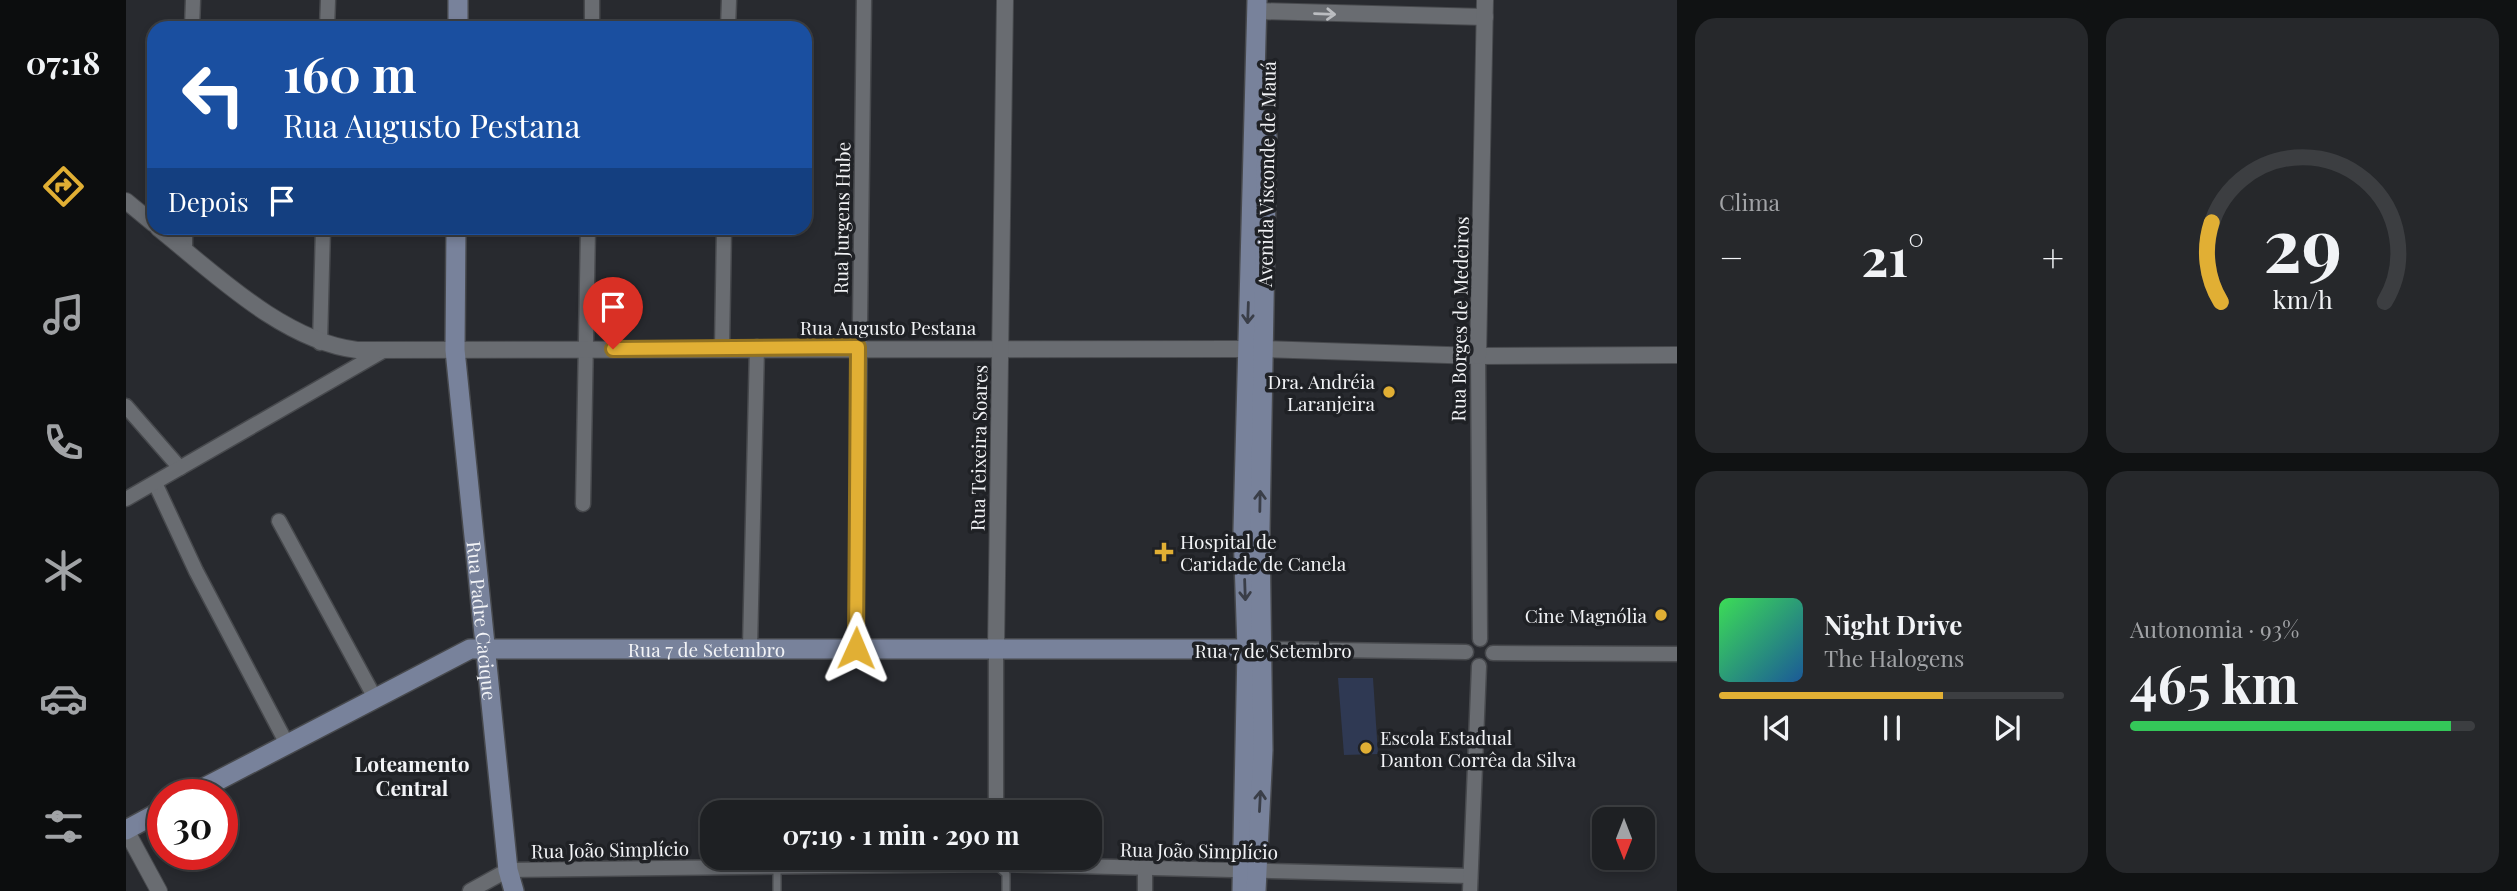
<!DOCTYPE html>
<html lang="pt">
<meta charset="utf-8">
<style>
:root{--surface:#1e2023;--page:#26282b;--text:#f1f3f6;--muted:#a1a3a6;--line:#3c3e41;--accent:#e1af34}
body{margin:0;font-family:"Playfair Display",serif;background:var(--page);color:var(--text);height:100vh;display:flex;flex-direction:column;font-size:26px;white-space:nowrap}
*{box-sizing:border-box;margin:0}
p{font-size:23px;color:var(--muted)}
.icon{flex:none;width:38px;height:38px;fill:none;stroke:currentColor;stroke-width:2;stroke-linecap:round;stroke-linejoin:round}
.map{position:relative;flex:1;overflow:hidden}
.details{display:flex;flex-direction:column;gap:18px;padding:18px;background:#101213;width:840px}
.details>*{flex:none}
.banner{position:absolute;left:21px;top:21px;width:665px;height:214px;border-radius:21px;box-shadow:0 4px 10px #0003,0 0 0 2px var(--line);background:#1a4fa0;color:#fff;overflow:hidden}
.needle{width:46px;rotate:180deg}
.controls{position:absolute;left:1466px;top:807px;display:grid;gap:14px}
.controls a{display:grid;place-items:center;width:63px;height:63px;border-radius:14px;background:var(--surface);box-shadow:0 4px 10px #0003,0 0 0 2px var(--line);font-size:35px}
.speed{position:absolute;left:21px;top:779px;display:flex;gap:14px;font-size:35px;font-weight:700;text-align:center}
.speed>*{display:grid;place-content:center;width:91px;height:91px;border-radius:50%;background:var(--surface);box-shadow:0 4px 10px #0003,0 0 0 2px var(--line);line-height:1}
.speed .limit{border:10px solid #d22;background:#fff;color:#111}
.pin{position:absolute;display:grid;place-items:center;width:60px;height:60px;color:#fff;margin:-72px -30px;border-radius:50% 50% 50% 0;rotate:-45deg;box-shadow:0 0 7px #0007}
.pin .icon{rotate:45deg}
.me{position:absolute;width:77px;margin:-38px;rotate:1deg;stroke-linejoin:round;filter:drop-shadow(0 0 5px #0008)}
.turn{display:flex;align-items:center;gap:24px;height:147px;padding:0 21px;font-size:32px}
.turn .icon{width:91px;height:91px;stroke-width:2.5}
.turn b{display:block;font-size:49px;line-height:60px}
.then{display:flex;align-items:center;height:66px;padding:0 21px;background:#0003;gap:14px;font-size:26px}
.big{font-size:52px;font-weight:700;line-height:1.1}
.details .tile{flex:1;display:flex;flex-direction:column;justify-content:center;gap:10px;min-width:0;padding:0 24px;border-radius:21px;background:var(--page)}
.details .dial{align-items:center;gap:0}
.dial svg{height:182px;overflow:visible;fill:none;stroke:var(--line);stroke-width:7;stroke-linecap:round;text-anchor:middle}
.dial text{fill:var(--text);stroke:none}
.song{display:flex;align-items:center;gap:21px}
.cover{width:84px;height:84px;border-radius:10px;background:linear-gradient(135deg,hsl(130 70% 55%),hsl(210 70% 35%))}
.played{height:7px;border-radius:4px;background:linear-gradient(90deg,var(--accent) 65%,var(--line) 65%)}
.keys{display:flex;justify-content:space-around;direction:ltr}
.heat{display:flex;justify-content:space-between;align-items:center;font-size:38px;direction:ltr}
.charge{height:10px;border-radius:5px;background:linear-gradient(90deg,#34c759 93%,var(--line) 0)}
.details .tiles{flex:1;display:grid;gap:18px;grid-template-columns:repeat(2,1fr)}
.trip{position:absolute;left:574px;top:800px;width:402px;height:70px;border-radius:21px;background:var(--surface);box-shadow:0 4px 10px #0003,0 0 0 2px var(--line);font-weight:700;line-height:70px;text-align:center}
main{display:flex;flex:1;min-height:0}
.dock{display:flex;flex-direction:column;width:126px;justify-content:space-around;align-items:center;background:#0c0d0e;color:var(--muted)}
.dock .icon{width:49px;height:49px}
.dock .selected{color:var(--accent)}
.dock b{font-size:32px;color:var(--text)}
.map>svg:first-child{display:block}
</style>
<main>
<nav class="dock">
<b>07:18</b>
<svg class="icon selected" aria-label="directions" viewBox="0 0 24 24"><path d="M12 3l9 9-9 9-9-9zM9 14v-3h6M13 9l2 2-2 2"/></svg>
<svg class="icon" aria-label="music" viewBox="0 0 24 24"><path d="M9 18V5l10-2v13"/><circle cx="6" cy="18" r="3"/><circle cx="16" cy="16" r="3"/></svg>
<svg class="icon" aria-label="phone" viewBox="0 0 24 24"><path d="M5 4h4l2 5-3 2q2 4 5 5l2-3 5 2v4C11 20 4 13 5 4z"/></svg>
<svg class="icon" aria-label="climate" viewBox="0 0 24 24"><path d="M12 3v18M4 7l16 10M4 17L20 7"/></svg>
<svg class="icon" aria-label="car" viewBox="0 0 24 24"><path d="M5 17H2v-5l4-1 3-4h7l3 4 3 1v5h-3M9 17h6M6 11h13"/><circle cx="7" cy="17" r="2"/><circle cx="17" cy="17" r="2"/></svg>
<svg class="icon" aria-label="filters" viewBox="0 0 24 24"><path d="M4 7h16M4 17h16"/><circle cx="9" cy="7" r="2"/><circle cx="15" cy="17" r="2"/></svg>
</nav>
<div class="map">
<svg width="1551" height="891" viewBox="0 0 1551 891">
<rect width="100%" height="100%" fill="#282a2f"/>
<!-- green -->
<path fill="#2f3953" d="M1212,678H1247L1252,754L1218,755Z"/>
<g fill="none" stroke-linecap="round" stroke-linejoin="round">
<defs>
<g id="service">
<path d="M651,865V891"/>
<path d="M870,865L880,874V891"/>
</g>
<g id="minor">
<path d="M66,28L67,0"/>
<path d="M201,28L202,0"/>
<path d="M466,28V0"/>
<path d="M602,28L603,0"/>
<path d="M59,249V228"/>
<path d="M194,343L197,228"/>
<path d="M596,348L598,228"/>
<path d="M1352,356L1354,639"/>
<path d="M0,406L54,468"/>
<path d="M29,483L70,571L161,744"/>
<path d="M0,499L257,351"/>
<path d="M457,504L462,228"/>
<path d="M153,521L249,698"/>
<path d="M624,647L631,347"/>
<path d="M730,648L738,0"/>
<path d="M1136,649L1340,652"/>
<path d="M1367,653L1551,654"/>
<path d="M870,812V649"/>
<path d="M344,891L382,870L869,864L1344,876"/>
<path d="M1019,891V868"/>
<path d="M1344,891L1353,666"/>
</g>
<g id="tertiary">
<path d="M1131,11L1359,17"/>
<path d="M0,201L28,224"/>
<path d="M32,228C88,273 157,341 231,350L1121,349"/>
<path d="M1137,349L1352,356L1551,355"/>
<path d="M1352,356L1359,0"/>
<path d="M870,649L879,0"/>
<path d="M0,830L33,891"/>
</g>
<g id="secondary">
<path d="M332,28V0"/>
<path id="s1" d="M330,228L329,350L382,870L388,891"/>
<path id="s2" d="M66,794L344,649H1136"/>
<path d="M0,830L37,810"/>
<path d="M1116,891L1121,649L1117,530L1131,0"/>
<path d="M1130,891L1137,750L1134,531L1141,136"/>
</g>
</defs>
<!-- service casing -->
<use href="#service" stroke="#47494d" stroke-width="10"/>
<!-- minor casing -->
<use href="#minor" stroke="#47494d" stroke-width="17"/>
<!-- tertiary casing -->
<use href="#tertiary" stroke="#47494d" stroke-width="18"/>
<!-- secondary casing -->
<use href="#secondary" stroke="#47494d" stroke-width="22"/>
<!-- service -->
<use href="#service" stroke="#696c71" stroke-width="7"/>
<!-- minor -->
<use href="#minor" stroke="#696c71" stroke-width="14"/>
<!-- tertiary -->
<use href="#tertiary" stroke="#696c71" stroke-width="16"/>
<!-- secondary -->
<use href="#secondary" stroke="#78829b" stroke-width="19"/>
</g>
<!-- one-way arrows -->
<defs><path id="oneway-shaft" d="M-6 0H5M1.5-3L5.5 0L1.5 3" fill="none" stroke-width="1.6" stroke-linecap="round" stroke-linejoin="round" transform="scale(1.75)"/></defs>
<use stroke="#bbbdc1" href="#oneway-shaft" transform="translate(1199 14) rotate(2)"/>
<g stroke="#3a3e48">
<use href="#oneway-shaft" transform="translate(1122 313) rotate(92)"/>
<use href="#oneway-shaft" transform="translate(1134 501) rotate(-89)"/>
<use href="#oneway-shaft" transform="translate(1119 590) rotate(88)"/>
<use href="#oneway-shaft" transform="translate(1134 801) rotate(-87)"/>
</g>
<g fill="none" stroke-linecap="round" stroke-linejoin="round">
<defs>
<path id="route" d="M487,349L732,347L730,648"/>
</defs>
<!-- route casing -->
<use href="#route" stroke="#927222" stroke-width="18"/>
<!-- route -->
<use href="#route" stroke="#e1af34" stroke-width="12"/>
</g>
<!-- markers -->
<g fill="#e1af34" stroke="#1f2125" stroke-width="2.5">
<circle cx="1263" cy="392" r="7"/>
<path d="M1034.5 541.5h7v7h7v7h-7v7h-7v-7h-7v-7h7z"/>
<circle cx="1535" cy="615" r="7"/>
<circle cx="1240" cy="748" r="7"/>
</g>
<g text-anchor="middle" dominant-baseline="central" stroke-width="7" stroke-linejoin="round" paint-order="stroke">
<!-- street labels -->
<g font-size="19" fill="#f2f3f6" stroke="#1f2125">
<text transform="translate(1140 174) rotate(-89)">Avenida Visconde de Mauá</text>
<text transform="translate(715 218) rotate(-89)">Rua Jurgens Hube</text>
<text transform="translate(1333 319) rotate(-89)">Rua Borges de Medeiros</text>
<text x="762" y="327">Rua Augusto Pestana</text>
<text transform="translate(852 448) rotate(-89)">Rua Teixeira Soares</text>
<text stroke="none"><textPath href="#s1" startOffset="394">Rua Padre Cacique</textPath></text>
<text stroke="none"><textPath href="#s2" startOffset="550">Rua 7 de Setembro</textPath></text>
<text x="1147" y="650">Rua 7 de Setembro</text>
<text transform="translate(484 849) rotate(-1)">Rua João Simplício</text>
<text transform="translate(1073 850) rotate(1)">Rua João Simplício</text>
</g>
<!-- poi labels -->
<g font-size="19" fill="#f2f3f6" stroke="#1f2125" text-anchor="end">
<text x="1249" y="381">Dra. Andréia<tspan x="1249" dy="22">Laranjeira</tspan></text>
<text x="1054" y="541" text-anchor="start">Hospital de<tspan x="1054" dy="22">Caridade de Canela</tspan></text>
<text x="1521" y="615">Cine Magnólia</text>
<text x="1254" y="737" text-anchor="start">Escola Estadual<tspan x="1254" dy="22">Danton Corrêa da Silva</tspan></text>
</g>
<!-- neighbourhood labels -->
<g font-size="21" font-weight="bold" fill="#f2f3f6" stroke="#1f2125">
<text x="286" y="763">Loteamento<tspan x="286" dy="24">Central</tspan></text>
</g>
</g>
</svg>
<div class="controls">
<a><svg class="needle" viewBox="-14 -14 28 28"><path d="M0-13l5 13h-10z" fill="#e53935"/><path d="M0 13l5-13h-10z" fill="#a1a3a6"/></svg></a>
</div>
<div class="speed"><div class="limit">30</div></div>
<div class="pin" style="left:487px;top:349px;background:#d93025"><svg class="icon" aria-label="arrive" viewBox="0 0 24 24"><path d="M6 21V4h12l-3 4 3 4H6"/></svg></div>
<svg class="me" style="left:730px;top:648px" viewBox="-20 -20 40 40"><path d="M0-17L14 15 0 8-14 15z" fill="#e1af34" stroke="#fff" stroke-width="4"/></svg>
<div class="trip">07:19 · 1 min · 290 m</div>
<div class="banner">
<div class="turn"><svg class="icon" aria-label="left" viewBox="0 0 24 24"><path d="M17 20v-9H6M10 6l-5 5 5 5"/></svg><div><b>160 m</b>Rua Augusto Pestana</div></div>
<div class="then">Depois<svg class="icon" aria-label="arrive" viewBox="0 0 24 24"><path d="M6 21V4h12l-3 4 3 4H6"/></svg></div>
</div>
</div>
<section class="details">
<div class="tiles">
<div class="tile"><p>Clima</p>
<div class="heat"><a>−</a><b class="big">21°</b><a>+</a></div>
</div>
<div class="tile dial"><svg viewBox="0 0 100 80">
<path d="M14 69A42 42 0 1 1 86 69"/>
<path d="M14 69A42 42 0 0 1 10 34" stroke="#e1af34"/>
<text x="50" y="56" font-size="32" font-weight="700">29</text>
<text x="50" y="72" font-size="11">km/h</text>
</svg></div>
<div class="tile">
<div class="song"><i class="cover"></i><div><b>Night Drive</b><p>The Halogens</p></div></div>
<div class="played"></div>
<div class="keys"><svg class="icon" aria-label="previous" viewBox="0 0 24 24"><path d="M18 5L8 12l10 7zM5 5v14"/></svg><svg class="icon" aria-label="pause" viewBox="0 0 24 24"><path d="M8 5v14M16 5v14"/></svg><svg class="icon" aria-label="next" viewBox="0 0 24 24"><path d="M6 5l10 7-10 7zM19 5v14"/></svg></div>
</div>
<div class="tile"><p>Autonomia · 93%</p><b class="big">465 km</b><div class="charge"></div></div>
</div>
</section>
</main>
